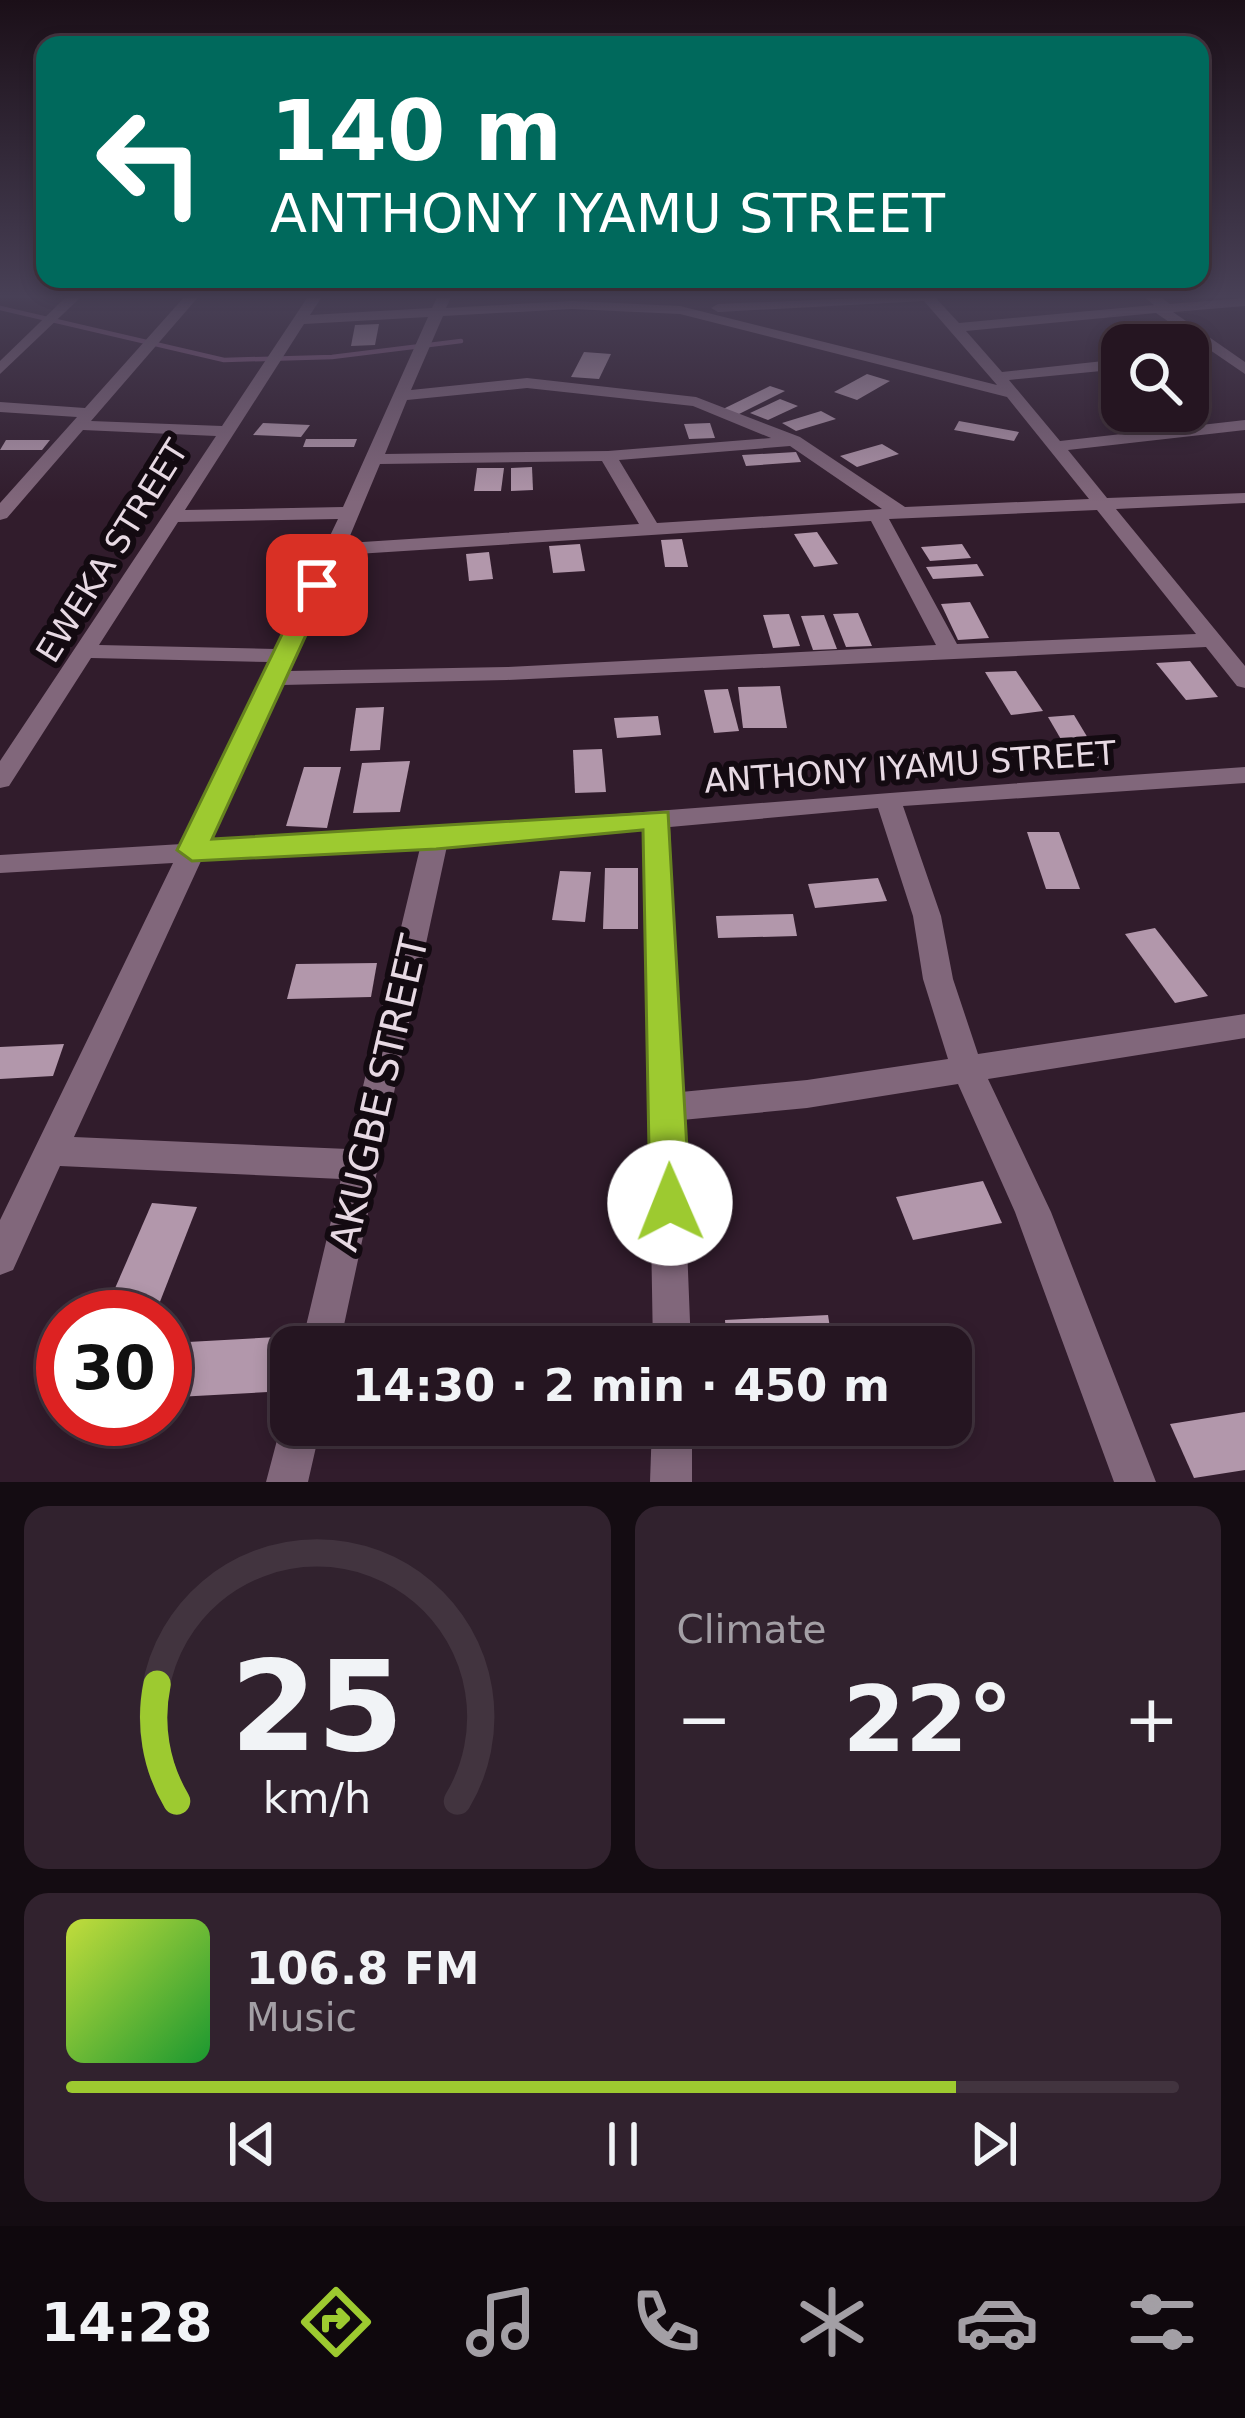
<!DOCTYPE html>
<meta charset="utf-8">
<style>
:root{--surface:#251521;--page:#31222e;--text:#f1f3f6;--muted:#a39fa5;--line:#42343f;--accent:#9dca30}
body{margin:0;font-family:"DejaVu Sans",sans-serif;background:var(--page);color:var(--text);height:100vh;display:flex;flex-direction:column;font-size:45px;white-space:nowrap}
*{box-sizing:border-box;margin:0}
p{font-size:39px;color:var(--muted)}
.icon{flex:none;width:66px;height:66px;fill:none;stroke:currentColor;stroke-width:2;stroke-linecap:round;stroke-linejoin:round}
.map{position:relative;height:1482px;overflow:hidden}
.side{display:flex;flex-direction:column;gap:24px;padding:24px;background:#140c12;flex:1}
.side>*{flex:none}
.top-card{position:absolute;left:36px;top:36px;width:1173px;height:252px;border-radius:24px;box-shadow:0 6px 18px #0003,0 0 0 3px var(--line);background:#00695c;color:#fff;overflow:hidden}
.controls{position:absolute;left:1101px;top:324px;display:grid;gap:24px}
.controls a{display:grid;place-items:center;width:108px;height:108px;border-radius:24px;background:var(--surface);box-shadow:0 6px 18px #0003,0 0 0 3px var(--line);font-size:60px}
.speed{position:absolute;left:36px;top:1290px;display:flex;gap:24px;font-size:60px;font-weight:700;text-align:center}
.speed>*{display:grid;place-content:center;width:156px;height:156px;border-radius:50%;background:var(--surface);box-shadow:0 6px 18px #0003,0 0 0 3px var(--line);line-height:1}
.speed .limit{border:18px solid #d22;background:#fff;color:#111}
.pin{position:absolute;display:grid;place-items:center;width:102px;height:102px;color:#fff;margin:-51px;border-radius:24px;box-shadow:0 6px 18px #0006}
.me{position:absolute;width:132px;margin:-66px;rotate:359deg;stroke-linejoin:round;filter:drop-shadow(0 0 9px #0008)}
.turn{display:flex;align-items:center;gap:42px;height:252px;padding:0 36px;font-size:54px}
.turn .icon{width:156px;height:156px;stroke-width:2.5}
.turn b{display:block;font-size:84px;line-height:102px}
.big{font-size:90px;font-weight:700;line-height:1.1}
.side .widget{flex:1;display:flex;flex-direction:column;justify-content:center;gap:18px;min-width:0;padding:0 42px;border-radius:24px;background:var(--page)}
.side .dial{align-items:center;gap:0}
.dial svg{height:312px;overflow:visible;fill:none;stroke:var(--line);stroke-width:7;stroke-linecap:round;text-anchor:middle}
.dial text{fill:var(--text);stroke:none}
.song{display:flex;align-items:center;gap:36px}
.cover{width:144px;height:144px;border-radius:18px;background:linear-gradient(135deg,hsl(70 70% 55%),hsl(130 70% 35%))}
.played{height:12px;border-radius:6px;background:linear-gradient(90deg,var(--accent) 80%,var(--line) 80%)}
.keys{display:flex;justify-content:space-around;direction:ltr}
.heat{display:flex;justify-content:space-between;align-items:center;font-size:66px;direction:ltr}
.side .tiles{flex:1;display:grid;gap:24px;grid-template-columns:1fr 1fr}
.widget:last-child{grid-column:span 2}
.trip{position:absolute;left:270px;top:1326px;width:702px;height:120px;border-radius:24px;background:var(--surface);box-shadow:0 6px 18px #0003,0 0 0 3px var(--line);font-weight:700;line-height:120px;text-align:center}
.dock{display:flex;height:192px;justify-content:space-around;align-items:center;background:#0f080d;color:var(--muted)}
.dock .icon{width:84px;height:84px}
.dock .current{color:var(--accent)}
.dock b{font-size:54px;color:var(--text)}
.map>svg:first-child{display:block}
</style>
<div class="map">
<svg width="1245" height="1482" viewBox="0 0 1245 1482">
<rect width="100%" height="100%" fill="#311c2c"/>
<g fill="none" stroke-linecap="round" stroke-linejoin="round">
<!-- stream -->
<path stroke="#83597b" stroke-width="4.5" d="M0,308L224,360L332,357L461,341"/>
</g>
<!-- building -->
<g fill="#b297ab">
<path d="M379,324L375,345L351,346L355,325Z"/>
<path d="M584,352L611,354L599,379L571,377Z"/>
<path d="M867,374L890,381L857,400L834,392Z"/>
<path d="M770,386L785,391L735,416L721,410Z"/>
<path d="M780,399L798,406L768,420L750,413Z"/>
<path d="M821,411L836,419L796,431L782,423Z"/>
<path d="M959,421L1019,432L1014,441L954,430Z"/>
<path d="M263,423L310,425L301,437L253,435Z"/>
<path d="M710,423L715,438L689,439L684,424Z"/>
<path d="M306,439H357L354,447H303Z"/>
<path d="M6,440H50L42,450H0Z"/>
<path d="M882,444L899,454L857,467L840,456Z"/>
<path d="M796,452L801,462L746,466L742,455Z"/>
<path d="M532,467L533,490L511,491V468Z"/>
<path d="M477,468H504L501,491H474Z"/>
<path d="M817,532L838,564L814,567L794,534Z"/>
<path d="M682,539L688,567H665L661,540Z"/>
<path d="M580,544L585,571L553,573L549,546Z"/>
<path d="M962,544L971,558L930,561L921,547Z"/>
<path d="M489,552L493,579L469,581L466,554Z"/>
<path d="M977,564L984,576L933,579L926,567Z"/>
<path d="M970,602L989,638L958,640L941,604Z"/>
<path d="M858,613L872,646L846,647L833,614Z"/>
<path d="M789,614L800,646L773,648L763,615Z"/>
<path d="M824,615L837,649L813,650L801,616Z"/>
<path d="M1190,661L1218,697L1186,700L1156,663Z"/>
<path d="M1016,671L1043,711L1011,715L985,672Z"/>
<path d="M780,686L787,728H743L738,687Z"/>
<path d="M728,689L739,731L714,733L704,690Z"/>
<path d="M384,707L380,750L350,751L356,708Z"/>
<path d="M1074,715L1100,758L1073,760L1048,717Z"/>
<path d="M658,716L661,735L617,738L614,718Z"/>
<path d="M602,749L606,792L575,793L573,750Z"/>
<path d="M927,752L935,768L896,771L889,755Z"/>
<path d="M410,761L400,812L353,813L362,763Z"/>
<path d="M304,767H341L327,828L286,826Z"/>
<path d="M1027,832H1059L1080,889H1046Z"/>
<path d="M605,868H638V929H603Z"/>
<path d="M560,871L591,872L585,922L552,920Z"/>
<path d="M878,878L887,901L815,908L808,884Z"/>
<path d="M793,914L797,936L718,938L716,916Z"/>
<path d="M1155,928L1208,996L1175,1003L1125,934Z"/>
<path d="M377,963L371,997L287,999L296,964Z"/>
<path d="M64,1044L53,1076L0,1079V1047Z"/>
<path d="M983,1181L1002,1223L913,1240L896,1197Z"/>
<path d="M152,1203L197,1207L154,1317L103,1316Z"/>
<path d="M828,1315L833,1347H727L725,1320Z"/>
<path d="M277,1337L268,1392L177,1397L188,1342Z"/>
<path d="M1245,1412V1470L1194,1478L1170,1424Z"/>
</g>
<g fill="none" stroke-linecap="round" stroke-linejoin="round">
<!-- minor -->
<g fill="#81677b" fill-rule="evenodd">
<path d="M68,295H83L0,374V361Z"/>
<path d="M186,295H200L91,421L222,426L309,295H323L310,315L432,308L438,295H452L446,308L572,301L680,306L997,385L924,301L718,312L711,308L718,304L933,295L959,323L1154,305L1142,295H1158L1170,304L1245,298V306L1173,312L1245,362V374L1156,313L966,331L1002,372L1122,359V369L1009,380L1060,441L1245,420V430L1068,450L1107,498L1245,493V503L1116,509L1245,666V688L1237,686L1206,647L507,680L282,685L209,842C555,822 900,790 1245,767V783L903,806L941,916L953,979L978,1054L1245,1014V1038L988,1079L1051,1212L1156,1482H1114L1015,1212L958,1084L807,1108L682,1120L691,1347H653L644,829L447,846L344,1325L385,1333L390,1347H301L341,1179L60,1166L13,1270L0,1275V1220L173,863L0,873V855L182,844L270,662L91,658L9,786L0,788V761L216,436L83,430L7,518L0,520V503L77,417L0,412V402L85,408ZM572,309L680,314L1007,397L1089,499L905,507L800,437L696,397L527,378L411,390L443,316ZM428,317L343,507L185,510L304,324ZM527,388L693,406L771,438L608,451L385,454L407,400ZM790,446L882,509L657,523L619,460ZM602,461L639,524L347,543L380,464ZM1097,510L1196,634L957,644L889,519ZM338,519L276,649L99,645L178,522ZM871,521L936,645L507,667L288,671L341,555ZM878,808L913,916L923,979L948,1059L807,1080L681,1092L670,827ZM420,848L348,1149L74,1137L201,861Z"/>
<path d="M291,1409V1425H321L308,1482H266L281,1425Z"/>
<path d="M652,1425H692V1482H650Z"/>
</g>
</g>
<!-- sky -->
<linearGradient id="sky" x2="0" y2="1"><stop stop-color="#1b0f18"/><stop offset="0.59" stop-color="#484056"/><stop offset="1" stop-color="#484056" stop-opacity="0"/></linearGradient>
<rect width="1245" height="502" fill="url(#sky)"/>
<!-- route -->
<path fill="#9dca30" stroke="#66831f" stroke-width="3" d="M317,578L329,585L212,839L668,812L690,1203L684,1216L670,1221L656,1216L650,1203L643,830L436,849L192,861L177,850L306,585Z"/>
<g text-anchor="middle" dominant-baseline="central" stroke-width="12" stroke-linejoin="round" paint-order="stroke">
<!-- street labels -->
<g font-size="33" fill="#e7d9e3" stroke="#130a11">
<text transform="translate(112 551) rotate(-58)">EWEKA STREET</text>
<text transform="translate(910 767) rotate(-4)">ANTHONY IYAMU STREET</text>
</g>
<!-- near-street labels -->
<g font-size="39" fill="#e7d9e3" stroke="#130a11">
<text transform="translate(379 1093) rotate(-77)">AKUGBE STREET</text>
</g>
</g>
</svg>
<div class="controls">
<a><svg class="icon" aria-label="search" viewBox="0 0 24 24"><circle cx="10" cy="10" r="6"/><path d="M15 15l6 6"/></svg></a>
</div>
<div class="speed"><div class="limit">30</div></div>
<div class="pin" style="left:317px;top:585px;background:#d93025"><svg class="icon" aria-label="arrive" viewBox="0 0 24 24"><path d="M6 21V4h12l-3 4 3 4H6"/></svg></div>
<svg class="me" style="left:670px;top:1203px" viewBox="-20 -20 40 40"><circle r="19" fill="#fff"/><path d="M0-13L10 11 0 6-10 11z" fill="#9dca30"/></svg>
<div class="trip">14:30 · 2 min · 450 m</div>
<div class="top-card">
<div class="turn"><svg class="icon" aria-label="left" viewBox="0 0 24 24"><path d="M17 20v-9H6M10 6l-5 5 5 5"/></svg><div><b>140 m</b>ANTHONY IYAMU STREET</div></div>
</div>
</div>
<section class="side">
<div class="tiles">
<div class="widget dial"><svg viewBox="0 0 100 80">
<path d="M14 69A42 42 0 1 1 86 69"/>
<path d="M14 69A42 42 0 0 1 9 39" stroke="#9dca30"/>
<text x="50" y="56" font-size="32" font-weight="700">25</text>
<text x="50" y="72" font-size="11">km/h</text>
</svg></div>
<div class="widget"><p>Climate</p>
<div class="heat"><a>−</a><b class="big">22°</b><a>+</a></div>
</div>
<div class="widget">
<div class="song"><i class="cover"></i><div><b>106.8 FM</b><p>Music</p></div></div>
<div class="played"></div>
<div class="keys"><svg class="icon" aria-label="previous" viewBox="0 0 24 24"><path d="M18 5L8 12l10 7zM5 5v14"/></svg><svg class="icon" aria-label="pause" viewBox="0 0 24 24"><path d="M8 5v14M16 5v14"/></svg><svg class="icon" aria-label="next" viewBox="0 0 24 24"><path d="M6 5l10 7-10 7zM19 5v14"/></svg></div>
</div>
</div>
</section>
<nav class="dock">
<b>14:28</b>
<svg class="icon current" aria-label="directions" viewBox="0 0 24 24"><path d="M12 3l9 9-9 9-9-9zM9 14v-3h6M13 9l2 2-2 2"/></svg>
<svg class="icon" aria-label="music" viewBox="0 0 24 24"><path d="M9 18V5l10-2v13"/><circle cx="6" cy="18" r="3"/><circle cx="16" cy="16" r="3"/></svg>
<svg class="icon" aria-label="phone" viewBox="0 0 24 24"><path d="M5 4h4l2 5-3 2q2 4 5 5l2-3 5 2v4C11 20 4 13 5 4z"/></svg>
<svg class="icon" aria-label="climate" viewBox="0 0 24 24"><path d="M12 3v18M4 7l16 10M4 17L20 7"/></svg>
<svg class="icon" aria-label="car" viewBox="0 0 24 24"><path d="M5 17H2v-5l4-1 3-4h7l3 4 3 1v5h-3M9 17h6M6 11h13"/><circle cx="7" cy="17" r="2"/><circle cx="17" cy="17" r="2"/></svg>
<svg class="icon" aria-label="filters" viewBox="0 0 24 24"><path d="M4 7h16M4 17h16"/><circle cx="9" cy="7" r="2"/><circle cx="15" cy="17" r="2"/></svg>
</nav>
